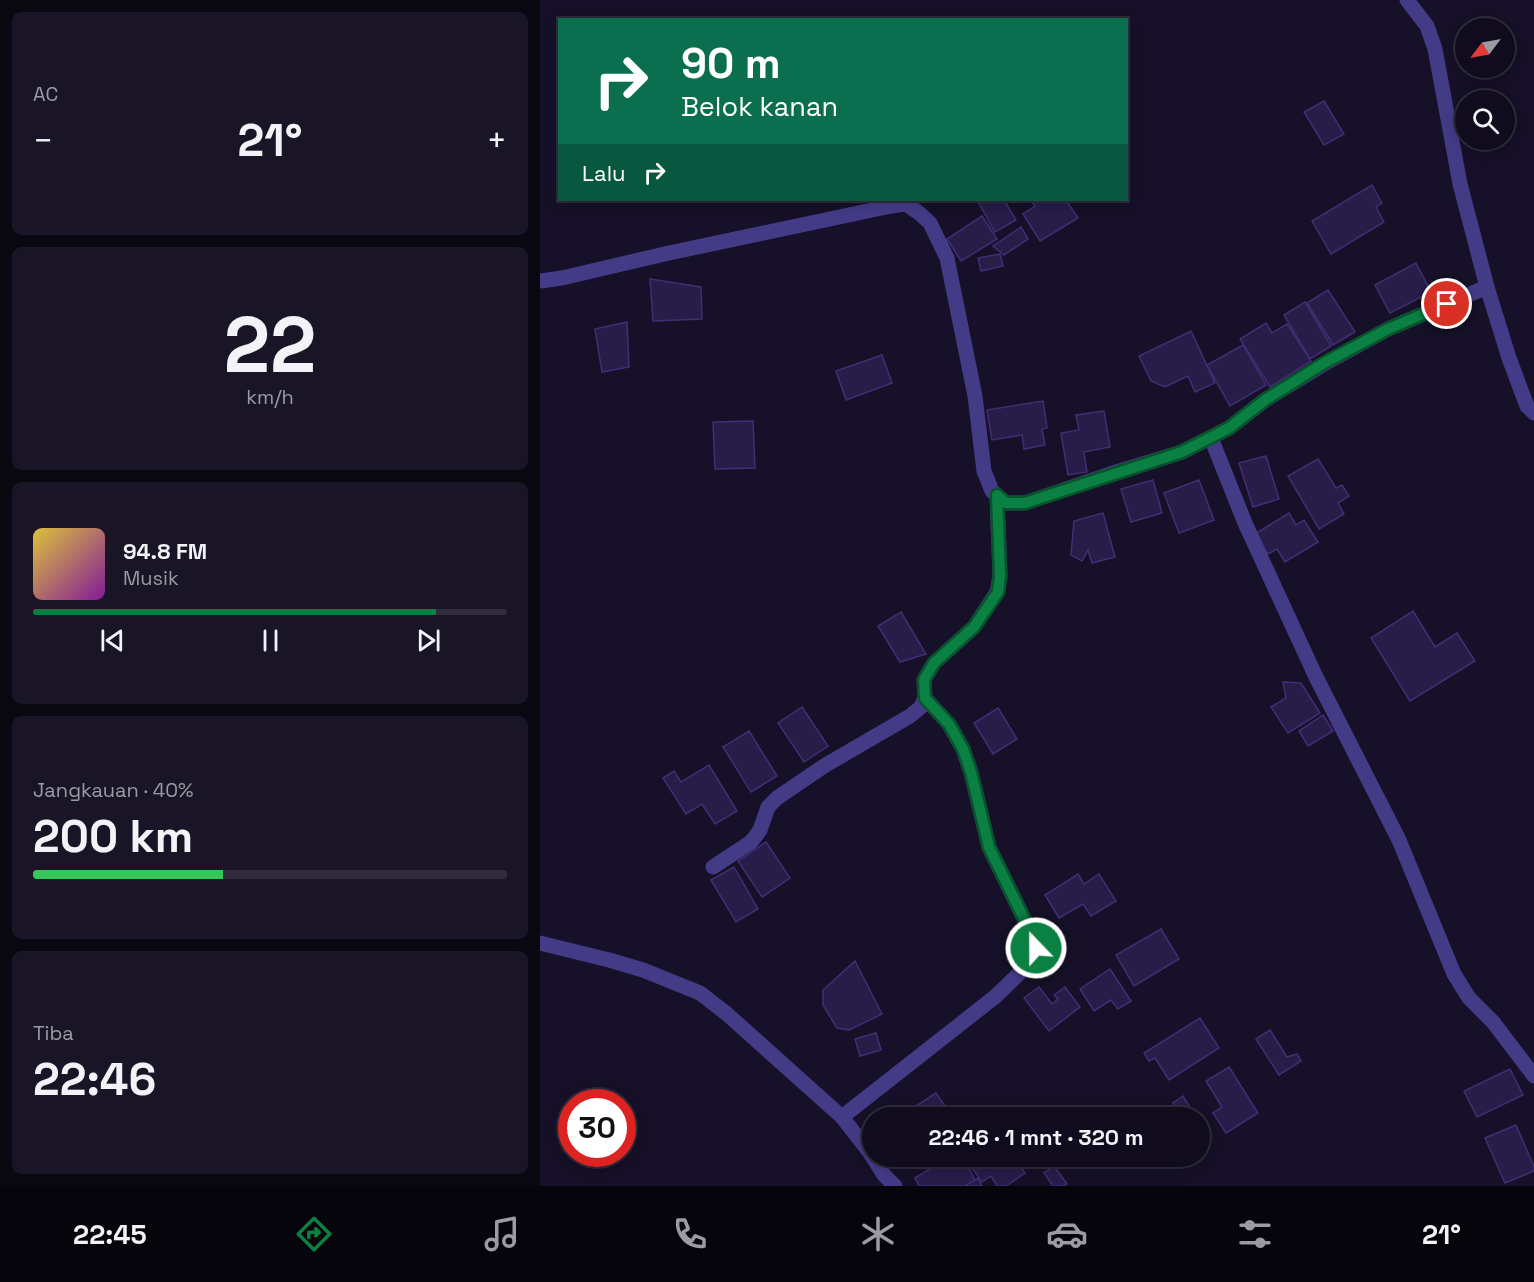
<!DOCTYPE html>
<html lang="id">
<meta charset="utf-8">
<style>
:root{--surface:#100c1e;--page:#191527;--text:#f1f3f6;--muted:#9c9ba4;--line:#302c3c;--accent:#0b8043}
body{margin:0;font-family:"Space Grotesk",sans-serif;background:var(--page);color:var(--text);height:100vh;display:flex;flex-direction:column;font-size:22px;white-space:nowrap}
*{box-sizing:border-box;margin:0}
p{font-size:20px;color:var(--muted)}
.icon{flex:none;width:33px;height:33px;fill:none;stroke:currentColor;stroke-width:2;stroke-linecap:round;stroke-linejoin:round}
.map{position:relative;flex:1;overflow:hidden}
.drawer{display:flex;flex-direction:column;gap:12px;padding:12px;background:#090710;width:540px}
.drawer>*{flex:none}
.hud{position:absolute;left:18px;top:18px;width:570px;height:183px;border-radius:0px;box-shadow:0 3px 15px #0003,0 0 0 2px var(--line);background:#0b6e4f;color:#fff;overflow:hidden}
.needle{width:39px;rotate:238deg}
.tools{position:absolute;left:915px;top:18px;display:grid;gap:12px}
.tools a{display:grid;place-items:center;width:60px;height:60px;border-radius:50%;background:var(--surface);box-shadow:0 3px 15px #0003,0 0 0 2px var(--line);font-size:30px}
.speed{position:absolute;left:18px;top:1089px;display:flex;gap:12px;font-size:30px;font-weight:700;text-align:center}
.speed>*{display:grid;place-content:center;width:78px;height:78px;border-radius:50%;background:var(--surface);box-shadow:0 3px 15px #0003,0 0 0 2px var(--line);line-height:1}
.speed .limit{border:9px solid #d22;background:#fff;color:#111}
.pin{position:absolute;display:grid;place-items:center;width:51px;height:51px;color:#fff;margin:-26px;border:3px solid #fff;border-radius:50%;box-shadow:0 2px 6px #0007}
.me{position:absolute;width:66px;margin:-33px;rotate:338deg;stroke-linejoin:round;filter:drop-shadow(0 0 4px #0008)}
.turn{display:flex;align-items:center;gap:21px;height:126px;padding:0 24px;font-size:27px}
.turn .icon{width:78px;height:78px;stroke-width:2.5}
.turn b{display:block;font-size:42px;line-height:51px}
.then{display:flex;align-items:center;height:57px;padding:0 24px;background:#0003;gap:12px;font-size:22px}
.big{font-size:45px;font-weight:800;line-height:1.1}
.drawer .widget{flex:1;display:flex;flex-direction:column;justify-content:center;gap:9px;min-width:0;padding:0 21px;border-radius:9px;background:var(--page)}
.drawer .dial{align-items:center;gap:0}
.dial b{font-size:78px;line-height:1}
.song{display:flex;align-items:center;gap:18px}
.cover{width:72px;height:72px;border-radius:9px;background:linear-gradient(135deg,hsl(50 70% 55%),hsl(290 70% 35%))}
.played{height:6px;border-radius:3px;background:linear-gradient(90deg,var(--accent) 85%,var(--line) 85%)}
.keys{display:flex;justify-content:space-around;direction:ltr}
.heat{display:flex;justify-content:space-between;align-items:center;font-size:33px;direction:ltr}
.charge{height:9px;border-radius:4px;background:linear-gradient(90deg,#34c759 40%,var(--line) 0)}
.trip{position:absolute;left:322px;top:1107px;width:348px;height:60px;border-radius:30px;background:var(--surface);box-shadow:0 3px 15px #0003,0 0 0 2px var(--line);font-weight:800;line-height:60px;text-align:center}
.tabs{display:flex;height:96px;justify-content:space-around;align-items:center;background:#06050c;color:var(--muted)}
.tabs .icon{width:42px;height:42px}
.tabs .active{color:var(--accent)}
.tabs b{font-size:27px;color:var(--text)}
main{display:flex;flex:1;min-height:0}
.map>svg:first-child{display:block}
</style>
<main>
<section class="drawer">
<div class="widget"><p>AC</p>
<div class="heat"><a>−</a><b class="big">21°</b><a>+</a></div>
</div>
<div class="widget dial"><b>22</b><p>km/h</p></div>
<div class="widget">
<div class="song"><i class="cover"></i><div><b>94.8 FM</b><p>Musik</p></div></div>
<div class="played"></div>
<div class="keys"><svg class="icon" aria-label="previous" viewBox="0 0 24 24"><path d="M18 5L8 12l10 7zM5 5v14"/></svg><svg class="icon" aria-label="pause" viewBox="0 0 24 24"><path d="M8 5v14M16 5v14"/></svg><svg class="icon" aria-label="next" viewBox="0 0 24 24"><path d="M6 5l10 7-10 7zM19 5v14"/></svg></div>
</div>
<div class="widget"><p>Jangkauan · 40%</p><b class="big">200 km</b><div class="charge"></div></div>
<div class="widget"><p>Tiba</p><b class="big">22:46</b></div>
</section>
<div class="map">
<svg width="994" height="1186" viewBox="0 0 994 1186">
<rect width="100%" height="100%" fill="#161028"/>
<!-- building -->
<g fill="#281c49" stroke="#412e75" stroke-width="1.5">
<path d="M784,101L804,134L784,145L764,112Z"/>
<path d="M832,185L842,203L836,207L844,222L791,254L772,221Z"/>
<path d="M437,200H464L476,220L455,232Z"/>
<path d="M491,200H526L538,218L500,241L483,214L495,206Z"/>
<path d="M442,216L457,239L421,261L407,239Z"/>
<path d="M481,227L488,239L464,255L453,246Z"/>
<path d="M460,254L463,266L441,271L438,258Z"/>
<path d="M876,263L891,292L850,313L835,285Z"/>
<path d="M110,279L161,287L162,319L113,321Z"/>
<path d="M788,290L815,332L793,345L767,303Z"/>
<path d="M765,302L791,346L770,359L744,315Z"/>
<path d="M87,322L89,367L62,372L55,329Z"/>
<path d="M726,323L732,333L747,324L771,361L730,387L700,339Z"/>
<path d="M651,331L675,383L655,392L648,376L625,387L611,381L599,356Z"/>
<path d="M703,345L726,385L690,406L667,365Z"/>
<path d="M342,355L352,383L306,400L296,371Z"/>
<path d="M503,401L507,428L502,429L505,445L484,449L482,435L452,440L447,410Z"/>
<path d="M564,411L570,447L544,452L547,472L528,475L521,433L539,430L536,415Z"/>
<path d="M213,421L215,468L175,469L173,422Z"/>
<path d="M726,456L739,499L713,507L699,463Z"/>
<path d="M778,459L796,488L802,485L809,496L798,503L804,514L779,529L748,476Z"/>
<path d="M613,480L622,513L591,522L581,489Z"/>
<path d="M659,480L674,520L639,533L624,493Z"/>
<path d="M563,513L575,557L552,563L548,550L542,561L531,555L534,521Z"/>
<path d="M749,513L756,525L764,520L778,542L745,562L737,549L728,554L715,534Z"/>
<path d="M873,611L895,647L917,633L935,661L870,701L831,638Z"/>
<path d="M361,612L386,654L360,662L338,626Z"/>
<path d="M743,682L761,683L780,713L748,733L731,707L746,698Z"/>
<path d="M262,707L288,746L264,762L238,723Z"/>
<path d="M458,708L477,739L453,754L434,723Z"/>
<path d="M783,715L793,731L768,746L759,731Z"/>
<path d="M209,731L237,776L211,792L183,747Z"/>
<path d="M169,765L197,811L175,824L162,804L146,814L123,778L134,771L141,782Z"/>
<path d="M226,842L250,878L222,897L198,861Z"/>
<path d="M194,867L218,909L196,922L171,880Z"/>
<path d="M538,874L544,884L559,874L576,901L551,916L543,904L519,918L505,895Z"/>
<path d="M621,929L639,959L594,986L576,955Z"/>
<path d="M315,961L342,1014L309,1030L297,1028L283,1005V990Z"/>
<path d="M570,969L591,1001L578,1009L571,1000L554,1011L540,989Z"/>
<path d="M499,987L512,1004L518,999L514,995L525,987L540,1007L509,1031L484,998Z"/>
<path d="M660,1018L679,1048L629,1080L615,1058L609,1061L604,1053Z"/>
<path d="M730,1030L747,1057L757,1054L761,1061L739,1075L716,1039Z"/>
<path d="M336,1033L341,1050L320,1056L315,1039Z"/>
<path d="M689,1067L718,1113L686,1133L673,1113L682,1107L666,1081Z"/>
<path d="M970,1069L983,1095L937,1117L924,1091Z"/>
<path d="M396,1093L413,1118H368L365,1113Z"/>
<path d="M643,1096L652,1111L642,1117L633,1103Z"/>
<path d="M976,1125L994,1167V1171L965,1183L945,1138Z"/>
<path d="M411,1156H422L435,1180L425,1186H379L375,1178Z"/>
<path d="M424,1156H473L485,1173L466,1186H457L451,1176L442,1182Z"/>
<path d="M514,1166L527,1184L523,1186H513L504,1173Z"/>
<path d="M438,1178L442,1186H425L435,1180Z"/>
</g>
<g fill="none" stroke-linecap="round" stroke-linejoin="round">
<!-- minor -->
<g stroke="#443b87" stroke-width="15">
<path d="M867,0L887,26L895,49L920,184L947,287"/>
<path d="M0,281L22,278L129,253L351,206L366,204L379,213L390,223L407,258L435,396L444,471L452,491L466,503H485L570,474L642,452L689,428L725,400L784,364L848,329L947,287L969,358L987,406L994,413"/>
<path d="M671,438L705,523L776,677L859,840L914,974L929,998L953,1022L994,1076"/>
<path d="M173,867L211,842L220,830L228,807L237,798L284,766L370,716L381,707L385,698L384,680L394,663L434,627L457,592L460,576L457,495"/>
<path d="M0,943L69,960L103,970L160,993L187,1014L302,1117L330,1153L344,1175L355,1186"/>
<path d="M302,1117L456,996L491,962L496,948L493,937L449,847L431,772L423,749L409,724L385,698"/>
</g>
</g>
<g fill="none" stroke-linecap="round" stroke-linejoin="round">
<defs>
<path id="route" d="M496,948L493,937L449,847L431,772L423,749L409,724L385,698L384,680L394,663L434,627L458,592L460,576L457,495L466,503H485L642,452L689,428L725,400L784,363L848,329L907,304"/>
</defs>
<!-- route casing -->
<use href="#route" stroke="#07532c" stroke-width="15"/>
<!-- route -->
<use href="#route" stroke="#0b8043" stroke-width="10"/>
</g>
</svg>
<div class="tools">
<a><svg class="needle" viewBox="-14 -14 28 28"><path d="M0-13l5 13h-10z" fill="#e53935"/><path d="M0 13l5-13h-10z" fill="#9c9ba4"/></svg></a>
<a><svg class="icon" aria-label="search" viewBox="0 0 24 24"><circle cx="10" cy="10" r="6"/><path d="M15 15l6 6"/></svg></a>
</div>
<div class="speed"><div class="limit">30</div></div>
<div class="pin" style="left:907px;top:304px;background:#d93025"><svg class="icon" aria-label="arrive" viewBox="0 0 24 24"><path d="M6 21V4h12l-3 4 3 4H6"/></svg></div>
<svg class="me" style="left:496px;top:948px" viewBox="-20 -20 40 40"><circle r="17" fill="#0b8043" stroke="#fff" stroke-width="3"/><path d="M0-11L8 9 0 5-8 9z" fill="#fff"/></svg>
<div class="trip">22:46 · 1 mnt · 320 m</div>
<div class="hud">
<div class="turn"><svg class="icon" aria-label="right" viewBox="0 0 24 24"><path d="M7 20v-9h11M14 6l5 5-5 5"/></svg><div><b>90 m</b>Belok kanan</div></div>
<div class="then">Lalu<svg class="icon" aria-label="right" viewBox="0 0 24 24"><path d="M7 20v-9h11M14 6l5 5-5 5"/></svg></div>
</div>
</div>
</main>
<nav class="tabs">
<b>22:45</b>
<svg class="icon active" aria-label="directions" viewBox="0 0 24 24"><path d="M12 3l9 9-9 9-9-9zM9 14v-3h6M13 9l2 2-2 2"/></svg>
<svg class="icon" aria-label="music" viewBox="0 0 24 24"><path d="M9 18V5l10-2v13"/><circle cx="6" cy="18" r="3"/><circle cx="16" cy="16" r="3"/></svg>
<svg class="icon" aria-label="phone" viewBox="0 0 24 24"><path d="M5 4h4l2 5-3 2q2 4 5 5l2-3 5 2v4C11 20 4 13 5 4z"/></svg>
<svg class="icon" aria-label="climate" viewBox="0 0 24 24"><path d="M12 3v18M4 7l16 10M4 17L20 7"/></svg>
<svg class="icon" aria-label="car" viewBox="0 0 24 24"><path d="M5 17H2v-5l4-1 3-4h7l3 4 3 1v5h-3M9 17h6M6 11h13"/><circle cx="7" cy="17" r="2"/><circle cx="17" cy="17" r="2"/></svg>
<svg class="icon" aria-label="filters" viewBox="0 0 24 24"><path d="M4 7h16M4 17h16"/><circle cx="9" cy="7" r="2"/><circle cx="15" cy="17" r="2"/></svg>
<b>21°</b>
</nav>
